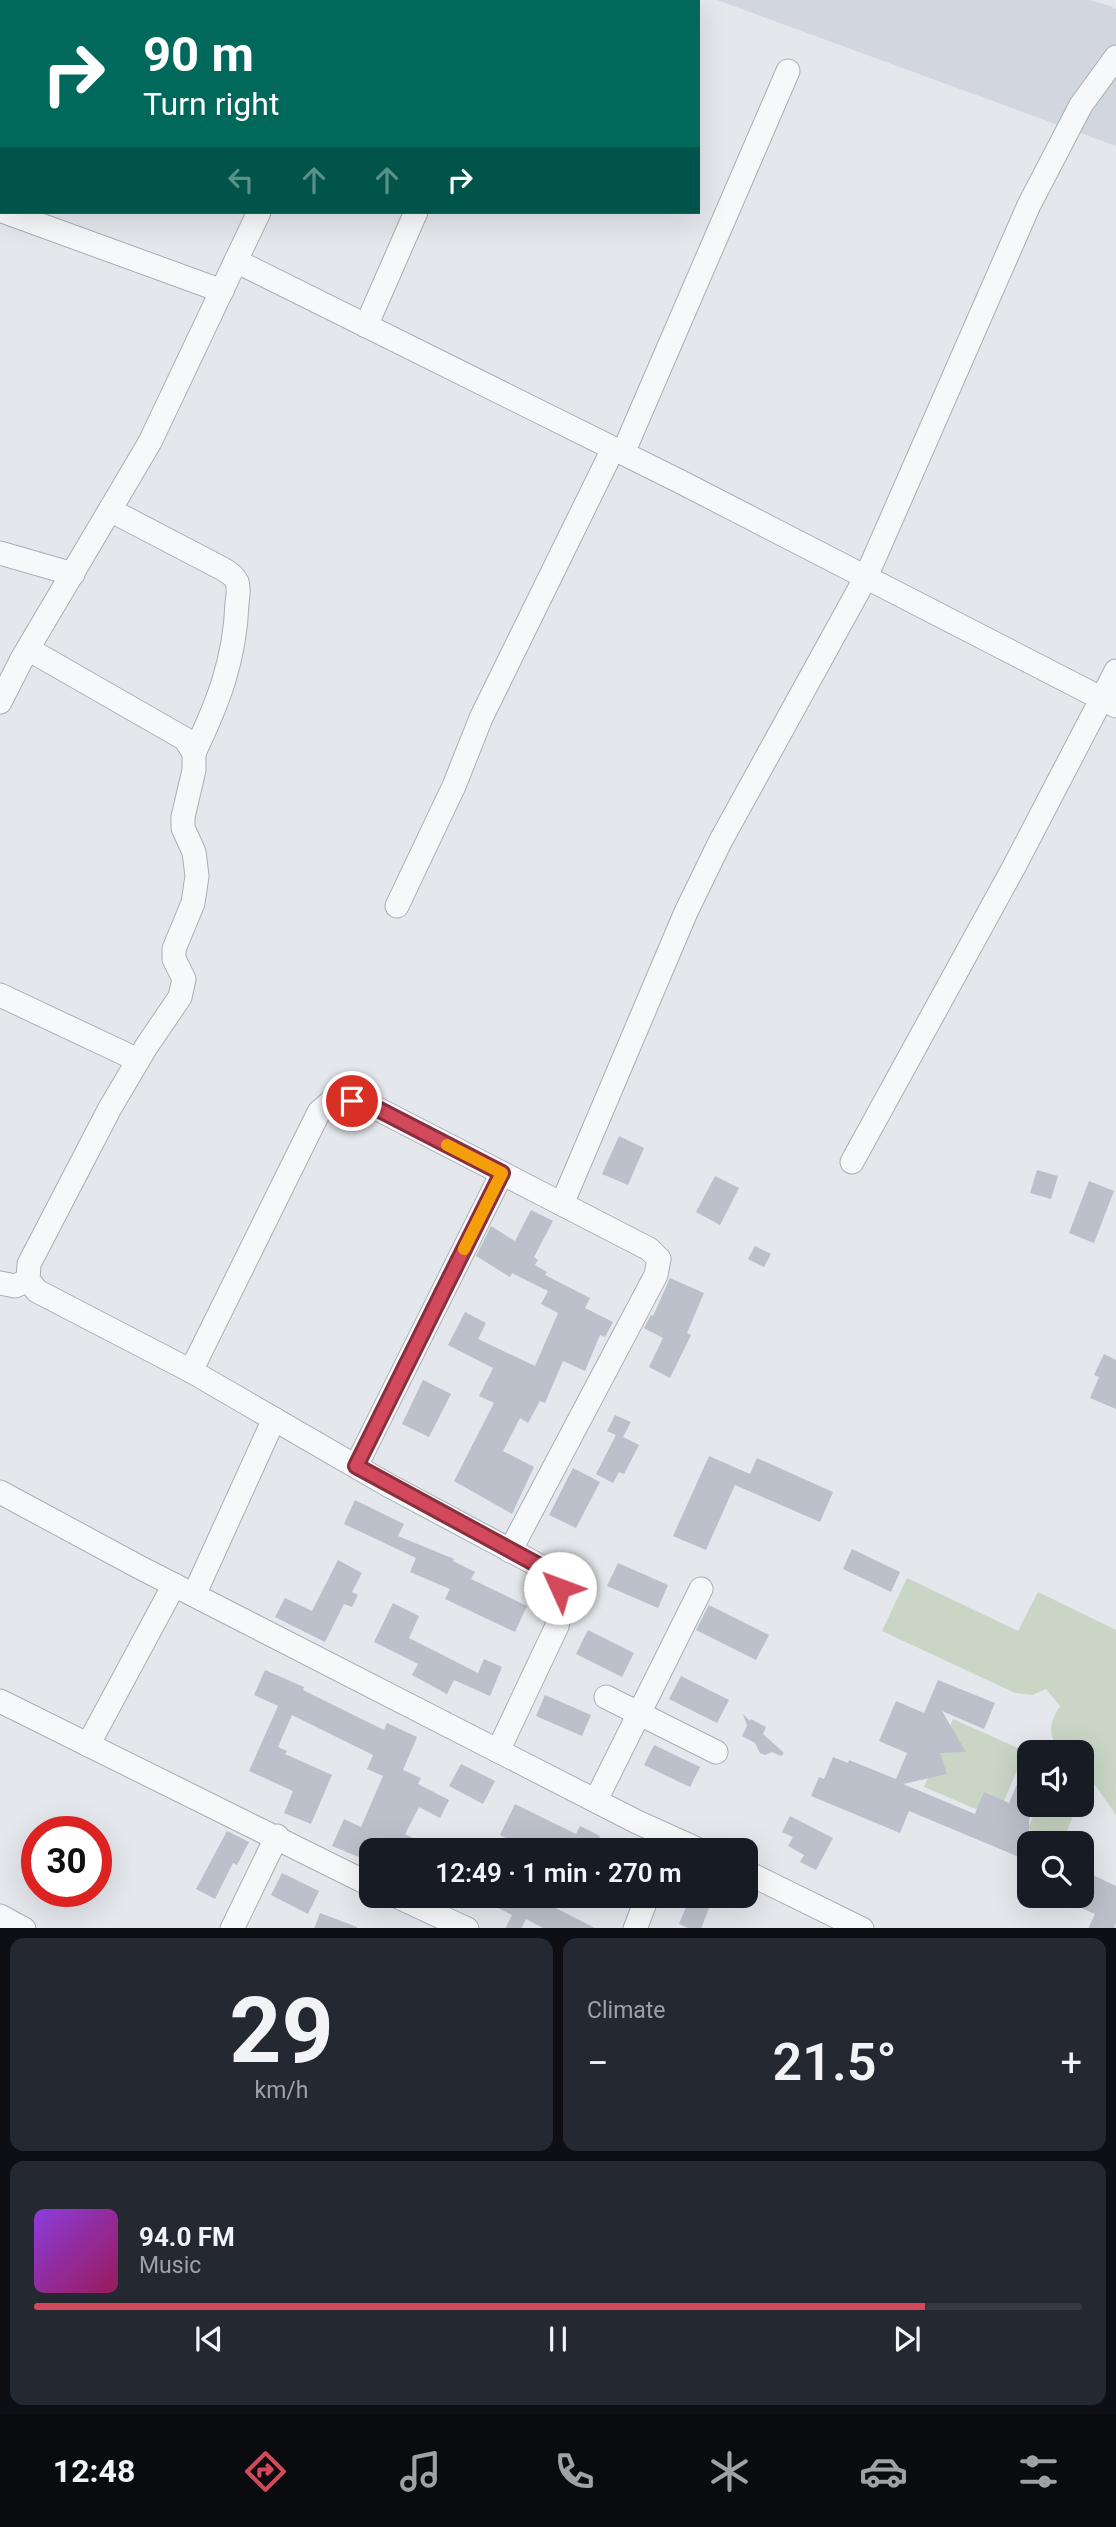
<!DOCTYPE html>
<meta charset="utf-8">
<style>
:root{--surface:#171b24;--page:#242831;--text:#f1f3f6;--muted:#9ea1a6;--line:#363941;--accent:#d1495b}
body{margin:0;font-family:Roboto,sans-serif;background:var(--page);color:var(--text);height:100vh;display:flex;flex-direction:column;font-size:26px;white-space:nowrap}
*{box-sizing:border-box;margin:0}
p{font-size:23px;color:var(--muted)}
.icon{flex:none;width:38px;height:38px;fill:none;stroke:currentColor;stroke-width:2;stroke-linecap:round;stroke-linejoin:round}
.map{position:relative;height:1928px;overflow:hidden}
.drawer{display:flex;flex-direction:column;gap:10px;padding:10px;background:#0d0f14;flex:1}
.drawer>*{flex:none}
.banner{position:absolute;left:0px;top:0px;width:700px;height:214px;box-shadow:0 7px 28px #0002;background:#00695c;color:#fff;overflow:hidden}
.tools{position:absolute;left:1017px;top:1740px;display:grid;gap:14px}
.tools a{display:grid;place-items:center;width:77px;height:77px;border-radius:14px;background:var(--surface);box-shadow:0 7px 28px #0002;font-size:35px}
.speed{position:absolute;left:21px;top:1816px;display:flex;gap:14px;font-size:35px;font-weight:700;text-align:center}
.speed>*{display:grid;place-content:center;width:91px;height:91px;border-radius:50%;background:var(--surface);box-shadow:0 7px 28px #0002;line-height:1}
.speed .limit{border:10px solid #d22;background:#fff;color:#111}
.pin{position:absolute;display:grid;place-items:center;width:60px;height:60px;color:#fff;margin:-30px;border:4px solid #fff;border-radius:50%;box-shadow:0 2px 7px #0007}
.me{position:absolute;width:77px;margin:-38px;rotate:313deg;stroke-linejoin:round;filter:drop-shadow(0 0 5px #0008)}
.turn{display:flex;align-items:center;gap:24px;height:147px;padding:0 28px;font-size:32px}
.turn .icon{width:91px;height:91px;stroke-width:2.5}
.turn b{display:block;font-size:49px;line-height:60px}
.lanes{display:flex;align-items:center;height:66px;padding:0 28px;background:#0003;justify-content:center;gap:35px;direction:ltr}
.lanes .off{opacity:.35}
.big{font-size:52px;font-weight:600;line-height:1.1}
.drawer .widget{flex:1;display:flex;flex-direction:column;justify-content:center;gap:10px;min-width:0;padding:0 24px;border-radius:14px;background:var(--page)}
.drawer .dial{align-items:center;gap:0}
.dial b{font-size:91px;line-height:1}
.song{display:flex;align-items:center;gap:21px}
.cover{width:84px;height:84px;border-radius:10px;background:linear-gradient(135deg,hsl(270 70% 55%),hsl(330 70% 35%))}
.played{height:7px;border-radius:4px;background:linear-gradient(90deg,var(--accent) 85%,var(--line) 85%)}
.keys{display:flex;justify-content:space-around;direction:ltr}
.heat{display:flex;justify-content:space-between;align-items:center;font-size:38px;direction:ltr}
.drawer .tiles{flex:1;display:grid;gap:10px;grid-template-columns:1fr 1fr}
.widget:last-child{grid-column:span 2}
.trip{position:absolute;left:359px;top:1838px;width:399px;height:70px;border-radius:14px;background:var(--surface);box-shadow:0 7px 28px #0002;font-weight:600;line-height:70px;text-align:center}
.menu{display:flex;height:112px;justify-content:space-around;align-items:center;background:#090b0e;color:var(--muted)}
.menu .icon{width:49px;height:49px}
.menu .selected{color:var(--accent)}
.menu b{font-size:32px;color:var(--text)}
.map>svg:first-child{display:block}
</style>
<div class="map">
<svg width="1116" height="1929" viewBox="0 0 1116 1929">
<rect width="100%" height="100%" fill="#e4e7ec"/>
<!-- built -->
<path fill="#d2d6de" d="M717,0H1090L1110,6L1116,9V146Z"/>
<!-- green -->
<g fill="#c9d6c5">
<path d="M907,1578L1018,1631L1038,1592L1116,1630V1815L1095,1785L1082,1771V1752H1062C1047,1737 1049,1723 1060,1706L1046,1689L1032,1695L1015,1693L882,1631Z"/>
<path d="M953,1719L1025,1751L997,1818L924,1787Z"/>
<path d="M1038,1804H1078L1062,1843H1047L1049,1838L1028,1829Z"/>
</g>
<!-- building -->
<g fill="#bbc0ca">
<path d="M619,1136L644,1148L628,1185L602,1174Z"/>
<path d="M1037,1170L1058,1176L1051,1199L1030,1193Z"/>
<path d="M715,1176L739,1188L720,1225L696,1212Z"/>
<path d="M1089,1181L1114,1191L1094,1243L1069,1233Z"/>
<path d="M531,1210L553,1221L534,1257L538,1260L535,1265L547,1272L545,1275L590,1298L585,1308L613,1322L605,1337L600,1335L585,1371L563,1361L545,1403L540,1401L528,1423L520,1418L503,1451L534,1467L512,1514L454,1481L494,1403L479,1396L493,1368L448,1345L465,1312L486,1323L478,1339L535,1366L558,1313L541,1304L548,1291L512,1273L510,1277L476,1256L491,1226L515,1241Z"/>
<path d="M755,1246L771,1254L764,1267L748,1259Z"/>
<path d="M670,1278L704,1293L687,1333L691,1335L670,1378L649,1367L663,1338L644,1328L651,1315L653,1316Z"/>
<path d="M1104,1354L1116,1360V1409L1090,1398L1099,1377L1094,1375Z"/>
<path d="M423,1380L451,1394L429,1437L402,1424Z"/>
<path d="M615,1415L631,1422L623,1437L639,1445L624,1474L619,1472L613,1483L596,1474L616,1435L607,1431Z"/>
<path d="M709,1456L750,1474L757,1458L833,1492L820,1522L735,1485L706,1550L673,1536Z"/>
<path d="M573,1468L600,1482L576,1528L549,1515Z"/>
<path d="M355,1500L404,1524L398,1536L454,1559L453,1561L475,1572L471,1579L527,1606L515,1632L445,1599L450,1589L410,1572L416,1558L344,1524Z"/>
<path d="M852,1549L900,1572L891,1592L843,1569Z"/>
<path d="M338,1560L362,1573L352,1592L358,1595L352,1607L344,1604L325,1642L275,1617L285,1598L312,1611Z"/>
<path d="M618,1563L668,1585L658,1608L607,1586Z"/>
<path d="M393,1603L419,1616L409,1638L478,1673L484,1659L502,1667L490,1696L454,1680L447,1694L412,1675L418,1664L374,1642Z"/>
<path d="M709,1605L769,1635L756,1660L696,1630Z"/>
<path d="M588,1630L634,1653L622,1677L576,1654Z"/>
<path d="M265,1670L304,1687L303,1690L384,1730L387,1723L417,1737L403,1770L421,1778L418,1784L449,1800L440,1818L419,1807L405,1834L436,1850H403L386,1841L382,1850H371V1862L332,1846L344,1819L361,1827L383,1776L367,1769L373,1755L292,1715L278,1747L287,1751L285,1754L332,1775L311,1824L284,1813L293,1791L249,1771L278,1706L254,1695Z"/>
<path d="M681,1676L729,1700L717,1723L669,1699Z"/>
<path d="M938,1680L995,1703L984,1729L942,1711L966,1752L940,1753L947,1774L903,1784L975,1814L984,1792L1009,1803L1029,1756V1804H1036L1029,1820V1861L909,1811L900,1833L811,1796L819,1777L824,1779L833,1757L848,1763L849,1760L896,1779L907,1753L879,1741L896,1701L924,1713Z"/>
<path d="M545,1695L591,1715L582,1736L536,1716Z"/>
<path d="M743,1714L750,1721L751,1719L766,1727L763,1734L784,1753L781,1756L772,1752L765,1755L760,1753L755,1743L742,1736L747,1726Z"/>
<path d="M654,1745L700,1767L690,1787L644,1765Z"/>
<path d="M461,1764L495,1781L483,1804L449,1786Z"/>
<path d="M515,1804L576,1834L580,1826L600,1836L593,1850H529L500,1835Z"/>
<path d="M790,1816L833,1838L816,1870L800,1862L804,1855L788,1846L793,1837L782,1832Z"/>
<path d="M227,1831L249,1842L237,1865L233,1863L215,1899L196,1889Z"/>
<path d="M1082,1870L1116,1886V1923L1114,1929H1088L1095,1914L1052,1895H1082Z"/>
<path d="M282,1873L319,1891L308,1914L271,1895Z"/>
<path d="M472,1895H530L597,1929H545L526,1919L521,1929H505L512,1915Z"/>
<path d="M689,1900L709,1908L701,1929H690L679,1924Z"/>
<path d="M320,1913L357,1927V1929H314Z"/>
</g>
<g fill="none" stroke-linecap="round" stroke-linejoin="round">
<defs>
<g id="minor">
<path d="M340,2V0"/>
<path d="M522,2V0"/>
<path d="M5,212L222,291"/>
<path d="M236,261L681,482L1116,706"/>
<path d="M366,326L416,212"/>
<path d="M623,453L788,71"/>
<path d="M110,510L221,568C227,571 234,575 237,582C239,588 238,597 237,603C235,660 218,703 194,753"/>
<path d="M0,553L73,574"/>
<path d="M28,649L185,739L194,753V770L183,817V828L194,852L197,876L193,903L174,949V959L184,979L180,997L146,1047L110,1108L29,1264L28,1280L37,1291L191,1371L388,1485L549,1571C564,1593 563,1601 557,1626L498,1751"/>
<path d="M0,702L23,657L150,442L259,212"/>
<path d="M397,906L454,786L481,718L613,449"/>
<path d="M0,995L138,1060"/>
<path d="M852,1162L1015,865L1116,671"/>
<path d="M562,1204L686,912L720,842L866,577L1029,205L1081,105L1116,57"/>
<path d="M0,1283L15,1286L28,1280"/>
<path d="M191,1371L319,1112L332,1101H352L370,1105L649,1249L659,1259L656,1275L510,1551"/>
<path d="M356,1466L502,1173"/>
<path d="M0,1492L139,1567L637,1822L699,1850"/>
<path d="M194,1595L274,1419"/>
<path d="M606,1697L716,1752"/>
<path d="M0,1701L371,1885"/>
<path d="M88,1745L174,1585"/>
<path d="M596,1800L701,1589"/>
<path d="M746,1872L862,1929"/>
<path d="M394,1895L467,1929"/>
<path d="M0,1916L24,1929"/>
<path d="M232,1929L277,1836"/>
<path d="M635,1929L648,1895"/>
</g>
</defs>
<!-- minor casing -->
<use href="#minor" stroke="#a9aeb7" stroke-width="25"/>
<!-- minor -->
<use href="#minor" stroke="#f7f8fa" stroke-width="23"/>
</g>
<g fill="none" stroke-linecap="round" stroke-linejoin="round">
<defs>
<path id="route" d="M352,1101L370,1105L502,1173L356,1466L549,1571L560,1588"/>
</defs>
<!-- route casing -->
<use href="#route" stroke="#882f3b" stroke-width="18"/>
<!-- route -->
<use href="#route" stroke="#d1495b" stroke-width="12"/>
<!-- slow -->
<path stroke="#f59e0b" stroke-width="12" d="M447,1145L502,1173L464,1249"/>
</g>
</svg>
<div class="tools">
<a><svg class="icon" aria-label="sound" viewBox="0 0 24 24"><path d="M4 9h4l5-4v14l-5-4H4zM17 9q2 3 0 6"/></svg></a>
<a><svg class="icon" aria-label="search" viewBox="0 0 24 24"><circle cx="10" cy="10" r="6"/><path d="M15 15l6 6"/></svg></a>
</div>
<div class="speed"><div class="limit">30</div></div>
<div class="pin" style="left:352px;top:1101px;background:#d93025"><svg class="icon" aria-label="arrive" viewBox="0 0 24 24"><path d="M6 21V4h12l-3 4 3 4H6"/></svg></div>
<svg class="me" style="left:560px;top:1588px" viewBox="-20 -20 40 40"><circle r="19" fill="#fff"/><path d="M0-13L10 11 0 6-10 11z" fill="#d1495b"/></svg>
<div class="trip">12:49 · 1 min · 270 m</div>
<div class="banner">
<div class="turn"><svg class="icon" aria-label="right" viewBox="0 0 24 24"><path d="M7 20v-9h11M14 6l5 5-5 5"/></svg><div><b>90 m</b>Turn right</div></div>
<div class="lanes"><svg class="icon off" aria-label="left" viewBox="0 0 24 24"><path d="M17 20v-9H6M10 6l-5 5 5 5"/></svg><svg class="icon off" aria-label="ahead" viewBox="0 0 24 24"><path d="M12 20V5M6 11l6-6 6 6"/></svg><svg class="icon off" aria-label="ahead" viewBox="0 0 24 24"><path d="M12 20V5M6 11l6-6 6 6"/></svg><svg class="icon" aria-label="right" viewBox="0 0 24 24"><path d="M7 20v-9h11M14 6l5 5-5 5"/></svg></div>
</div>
</div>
<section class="drawer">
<div class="tiles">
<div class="widget dial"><b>29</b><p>km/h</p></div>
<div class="widget"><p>Climate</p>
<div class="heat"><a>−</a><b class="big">21.5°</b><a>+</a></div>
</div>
<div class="widget">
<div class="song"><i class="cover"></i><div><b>94.0 FM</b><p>Music</p></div></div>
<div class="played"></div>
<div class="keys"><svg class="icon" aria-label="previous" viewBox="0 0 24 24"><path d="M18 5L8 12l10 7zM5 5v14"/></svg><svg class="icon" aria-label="pause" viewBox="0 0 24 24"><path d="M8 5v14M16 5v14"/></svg><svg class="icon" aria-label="next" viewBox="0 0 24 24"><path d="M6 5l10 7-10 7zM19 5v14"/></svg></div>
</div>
</div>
</section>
<nav class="menu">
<b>12:48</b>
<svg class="icon selected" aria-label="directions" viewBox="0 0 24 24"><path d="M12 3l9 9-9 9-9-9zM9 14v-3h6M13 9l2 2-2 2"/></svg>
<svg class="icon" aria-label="music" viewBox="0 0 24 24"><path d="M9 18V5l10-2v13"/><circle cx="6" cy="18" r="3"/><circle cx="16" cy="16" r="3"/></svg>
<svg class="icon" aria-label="phone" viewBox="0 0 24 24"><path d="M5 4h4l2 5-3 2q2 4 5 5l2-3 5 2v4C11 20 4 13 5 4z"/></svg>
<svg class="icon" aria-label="climate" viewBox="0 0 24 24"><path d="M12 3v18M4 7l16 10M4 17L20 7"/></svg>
<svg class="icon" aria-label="car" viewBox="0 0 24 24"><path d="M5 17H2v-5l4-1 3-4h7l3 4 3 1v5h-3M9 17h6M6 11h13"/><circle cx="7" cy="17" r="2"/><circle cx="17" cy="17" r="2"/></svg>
<svg class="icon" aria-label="filters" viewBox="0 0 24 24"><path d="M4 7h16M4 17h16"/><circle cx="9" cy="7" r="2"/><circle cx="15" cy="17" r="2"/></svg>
</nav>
